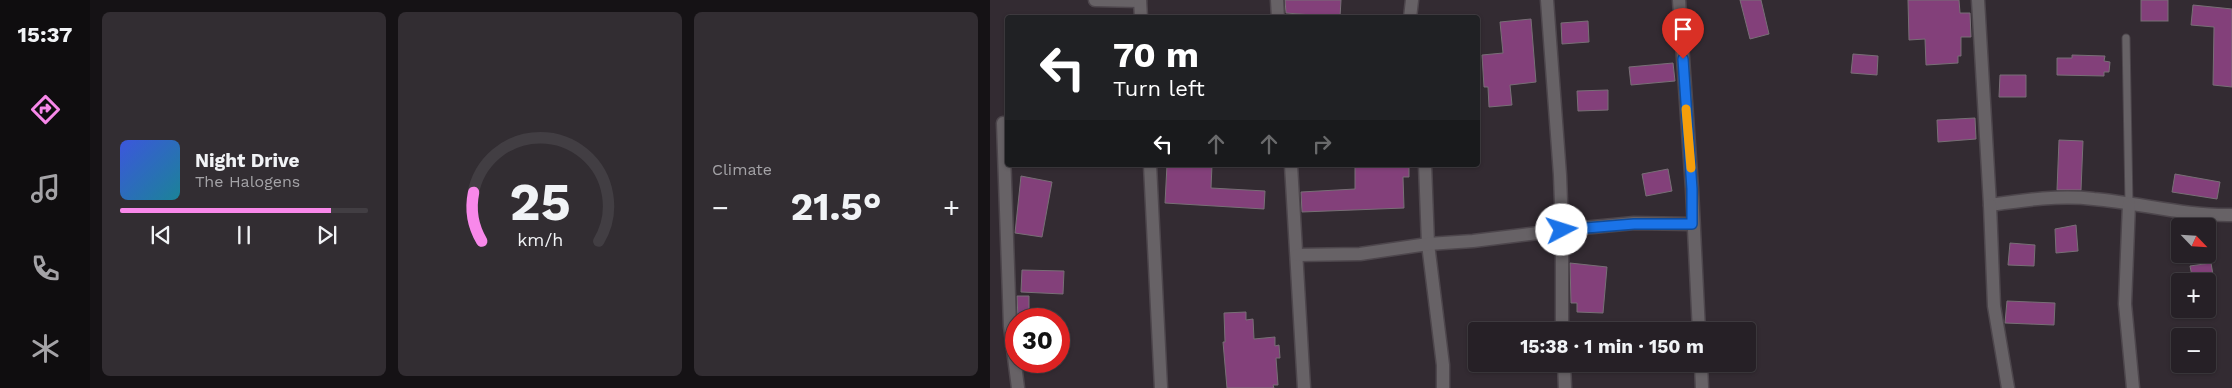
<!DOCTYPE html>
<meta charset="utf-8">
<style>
:root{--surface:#262026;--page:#322d32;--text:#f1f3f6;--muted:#a4a3a7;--line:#423e43;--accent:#f888ea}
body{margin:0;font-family:"Work Sans",sans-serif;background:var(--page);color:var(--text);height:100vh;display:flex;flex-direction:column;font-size:19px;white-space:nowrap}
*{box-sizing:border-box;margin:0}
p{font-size:16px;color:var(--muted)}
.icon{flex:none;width:28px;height:28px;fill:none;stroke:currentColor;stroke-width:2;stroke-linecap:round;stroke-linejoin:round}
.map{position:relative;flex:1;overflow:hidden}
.panel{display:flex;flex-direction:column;gap:12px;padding:12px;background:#151215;width:900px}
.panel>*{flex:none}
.banner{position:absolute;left:15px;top:15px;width:475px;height:152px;border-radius:5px;box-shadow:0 1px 4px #0004,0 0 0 1px var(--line);background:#202124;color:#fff;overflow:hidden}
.needle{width:32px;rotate:115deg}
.fabs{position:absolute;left:1181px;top:218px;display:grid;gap:10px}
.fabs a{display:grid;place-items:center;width:45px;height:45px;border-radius:5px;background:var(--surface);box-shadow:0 1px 4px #0004,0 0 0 1px var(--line);font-size:25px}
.speed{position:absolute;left:15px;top:308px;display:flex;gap:10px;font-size:25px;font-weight:700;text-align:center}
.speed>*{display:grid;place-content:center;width:65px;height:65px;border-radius:50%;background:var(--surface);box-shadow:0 1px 4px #0004,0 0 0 1px var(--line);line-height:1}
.speed .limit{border:8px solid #d22;background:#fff;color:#111}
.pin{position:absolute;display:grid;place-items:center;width:42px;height:42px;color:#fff;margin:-51px -21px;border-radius:50% 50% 50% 0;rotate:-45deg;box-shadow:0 0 5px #0007}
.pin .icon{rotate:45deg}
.me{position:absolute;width:55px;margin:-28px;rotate:85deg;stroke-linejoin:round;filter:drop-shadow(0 0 4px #0008)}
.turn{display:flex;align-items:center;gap:18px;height:105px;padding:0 25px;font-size:22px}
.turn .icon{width:65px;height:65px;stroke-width:2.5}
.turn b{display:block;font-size:35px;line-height:42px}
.lanes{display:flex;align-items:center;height:48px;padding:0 25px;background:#0003;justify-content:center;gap:25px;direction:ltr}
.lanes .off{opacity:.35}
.big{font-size:38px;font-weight:700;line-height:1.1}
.panel .widget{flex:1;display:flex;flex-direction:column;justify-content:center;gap:8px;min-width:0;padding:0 18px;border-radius:8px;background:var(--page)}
.panel .dial{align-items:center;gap:0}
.dial svg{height:130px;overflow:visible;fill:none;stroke:var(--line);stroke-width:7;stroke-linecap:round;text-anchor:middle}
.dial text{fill:var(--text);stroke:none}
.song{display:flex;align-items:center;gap:15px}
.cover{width:60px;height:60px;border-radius:8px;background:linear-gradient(135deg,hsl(230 70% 55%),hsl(190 70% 35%))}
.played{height:5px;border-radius:2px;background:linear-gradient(90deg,var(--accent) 85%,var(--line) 85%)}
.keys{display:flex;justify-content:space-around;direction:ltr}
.heat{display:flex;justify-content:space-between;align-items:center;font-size:28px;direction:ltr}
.panel .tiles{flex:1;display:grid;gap:12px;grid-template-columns:repeat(3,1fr)}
.trip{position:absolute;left:478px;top:322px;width:288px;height:50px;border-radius:5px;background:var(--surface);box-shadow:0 1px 4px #0004,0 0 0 1px var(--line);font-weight:700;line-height:50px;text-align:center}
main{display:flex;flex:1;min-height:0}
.tab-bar{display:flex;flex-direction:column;width:90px;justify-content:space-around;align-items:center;background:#0f0d0f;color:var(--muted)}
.tab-bar .icon{width:35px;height:35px}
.tab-bar .selected{color:var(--accent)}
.tab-bar b{font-size:22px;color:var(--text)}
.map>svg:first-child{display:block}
</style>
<main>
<nav class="tab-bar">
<b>15:37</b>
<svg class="icon selected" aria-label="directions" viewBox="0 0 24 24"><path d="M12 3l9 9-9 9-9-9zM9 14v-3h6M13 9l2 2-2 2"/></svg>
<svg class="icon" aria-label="music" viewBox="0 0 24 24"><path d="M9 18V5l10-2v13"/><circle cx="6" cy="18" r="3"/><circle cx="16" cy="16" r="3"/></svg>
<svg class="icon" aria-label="phone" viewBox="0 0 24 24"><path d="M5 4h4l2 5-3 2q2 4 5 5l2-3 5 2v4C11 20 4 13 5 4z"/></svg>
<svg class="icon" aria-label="climate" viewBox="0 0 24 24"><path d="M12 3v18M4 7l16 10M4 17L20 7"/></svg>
</nav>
<section class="panel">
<div class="tiles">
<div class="widget">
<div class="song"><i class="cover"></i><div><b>Night Drive</b><p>The Halogens</p></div></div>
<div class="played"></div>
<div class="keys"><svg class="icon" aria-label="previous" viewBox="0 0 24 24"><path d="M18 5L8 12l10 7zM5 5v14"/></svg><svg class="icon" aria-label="pause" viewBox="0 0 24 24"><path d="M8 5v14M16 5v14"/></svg><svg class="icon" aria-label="next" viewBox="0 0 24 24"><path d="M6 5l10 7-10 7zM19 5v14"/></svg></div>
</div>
<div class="widget dial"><svg viewBox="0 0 100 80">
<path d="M14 69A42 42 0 1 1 86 69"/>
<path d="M14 69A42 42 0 0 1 9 39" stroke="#f888ea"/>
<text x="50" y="56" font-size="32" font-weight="700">25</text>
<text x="50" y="72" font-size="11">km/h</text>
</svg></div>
<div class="widget"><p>Climate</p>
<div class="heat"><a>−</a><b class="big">21.5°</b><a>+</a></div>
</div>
</div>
</section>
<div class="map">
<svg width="1242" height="388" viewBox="0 0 1242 388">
<rect width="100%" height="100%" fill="#332b32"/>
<!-- building -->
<g fill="#83407a" stroke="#786f76">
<path d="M295,0H351L350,17L296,13Z"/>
<path d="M750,0H771L779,34L760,39Z"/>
<path d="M918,0H969L970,13H980L981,37H971V56H968V63L936,65L935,39L919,40Z"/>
<rect x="1151" y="0" width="27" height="21"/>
<path d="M1203,5L1242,9V87L1223,85L1224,27L1201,25Z"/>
<path d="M541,19L546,82L520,85L522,105L499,107L498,87H494L492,55L513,53L510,22Z"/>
<path d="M598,21L599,42L572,44L571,23Z"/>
<path d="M863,54L888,56L887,75L861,73Z"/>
<path d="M1082,55L1115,56L1114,61L1120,62L1119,72H1114V76L1067,75V58H1082Z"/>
<path d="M683,63L685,81L641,85L639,67Z"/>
<path d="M1010,75H1036V97H1009Z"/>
<path d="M618,90V110L588,111L587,91Z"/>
<path d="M985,118L986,139L948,142L947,120Z"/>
<path d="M1069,140L1093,141L1091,190H1067Z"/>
<path d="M177,165H222L221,188L275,191L274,209L175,203Z"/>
<path d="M365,165H419V177H413L414,208L312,212L311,192L365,189Z"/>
<path d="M678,169L682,191L656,196L652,174Z"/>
<path d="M1185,174L1230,182L1227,199L1182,192Z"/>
<path d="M31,176L62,182L52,237L25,233Z"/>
<path d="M1086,225L1088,251L1066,253L1065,229Z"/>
<path d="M1020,243L1045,245L1044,266L1018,265Z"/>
<path d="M580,263L617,267L613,313L587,312V303H581Z"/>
<path d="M1221,263L1224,281H1203L1200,266Z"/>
<path d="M32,270L74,271L73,294L31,292Z"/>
<path d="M27,296H39V319H28Z"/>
<path d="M1017,301L1065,303L1064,325L1015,323Z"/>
<path d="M256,312V320L263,319L264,339L285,337V346L289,345L290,358H286L288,385H283L284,388H237L233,342H235L234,313Z"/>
</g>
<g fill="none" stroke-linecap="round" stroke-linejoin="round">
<defs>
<path id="service" d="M1136,38L1139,204"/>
<g id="minor">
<path d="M105,0L150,1"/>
<path d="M150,0L151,18"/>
<path d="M287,0L288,18"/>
<path d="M557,0L570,175L572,230L644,223L702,224"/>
<path d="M689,0L702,189L709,331"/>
<path d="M988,0L1000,205C1035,200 1069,195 1104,199C1150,203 1195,216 1242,215"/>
<path d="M420,18L422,0"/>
<path d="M13,123L20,326L28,388"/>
<path d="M160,165L171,388"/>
<path d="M301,165L314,388"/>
<path d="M435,165L438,244L453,365V388"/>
<path d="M1139,204L1135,304L1143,388"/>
<path d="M1000,205L1004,306L1018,388"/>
<path d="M307,255L370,254L438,244L483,241L572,230V331"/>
<path d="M574,364L575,388"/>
<path d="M711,364L712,388"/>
</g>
</defs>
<!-- service casing -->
<use href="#service" stroke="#4d464c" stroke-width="9"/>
<!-- minor casing -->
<use href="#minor" stroke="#4d464c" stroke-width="15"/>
<!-- service -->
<use href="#service" stroke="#676266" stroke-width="7"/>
<!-- minor -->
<use href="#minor" stroke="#676266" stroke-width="12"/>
</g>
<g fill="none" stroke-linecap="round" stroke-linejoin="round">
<defs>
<path id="route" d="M572,230L644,224H702V189L693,59"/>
</defs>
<!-- route casing -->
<use href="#route" stroke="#114b97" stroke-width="12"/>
<!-- route -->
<use href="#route" stroke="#1a73e8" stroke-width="9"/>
<!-- slow -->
<path stroke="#f59e0b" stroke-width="9" d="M696,109L701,168"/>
</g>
</svg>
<div class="fabs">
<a><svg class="needle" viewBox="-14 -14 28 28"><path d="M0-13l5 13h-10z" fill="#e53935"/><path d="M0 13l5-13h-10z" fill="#a4a3a7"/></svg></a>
<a>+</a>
<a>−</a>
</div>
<div class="speed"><div class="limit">30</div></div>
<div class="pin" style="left:693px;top:59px;background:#d93025"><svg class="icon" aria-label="arrive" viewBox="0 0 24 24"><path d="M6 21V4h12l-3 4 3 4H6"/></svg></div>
<svg class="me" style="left:572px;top:230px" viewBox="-20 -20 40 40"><circle r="19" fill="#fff"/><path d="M0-13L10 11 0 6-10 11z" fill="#1a73e8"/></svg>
<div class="trip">15:38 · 1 min · 150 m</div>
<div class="banner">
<div class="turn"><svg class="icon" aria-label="left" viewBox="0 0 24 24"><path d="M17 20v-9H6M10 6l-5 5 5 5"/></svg><div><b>70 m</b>Turn left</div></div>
<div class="lanes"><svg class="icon" aria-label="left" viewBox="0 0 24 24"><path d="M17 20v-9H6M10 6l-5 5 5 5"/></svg><svg class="icon off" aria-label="ahead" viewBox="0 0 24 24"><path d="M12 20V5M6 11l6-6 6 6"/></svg><svg class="icon off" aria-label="ahead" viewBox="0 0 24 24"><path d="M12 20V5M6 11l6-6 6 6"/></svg><svg class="icon off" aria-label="right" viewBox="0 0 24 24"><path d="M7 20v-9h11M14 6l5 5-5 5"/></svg></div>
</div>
</div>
</main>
